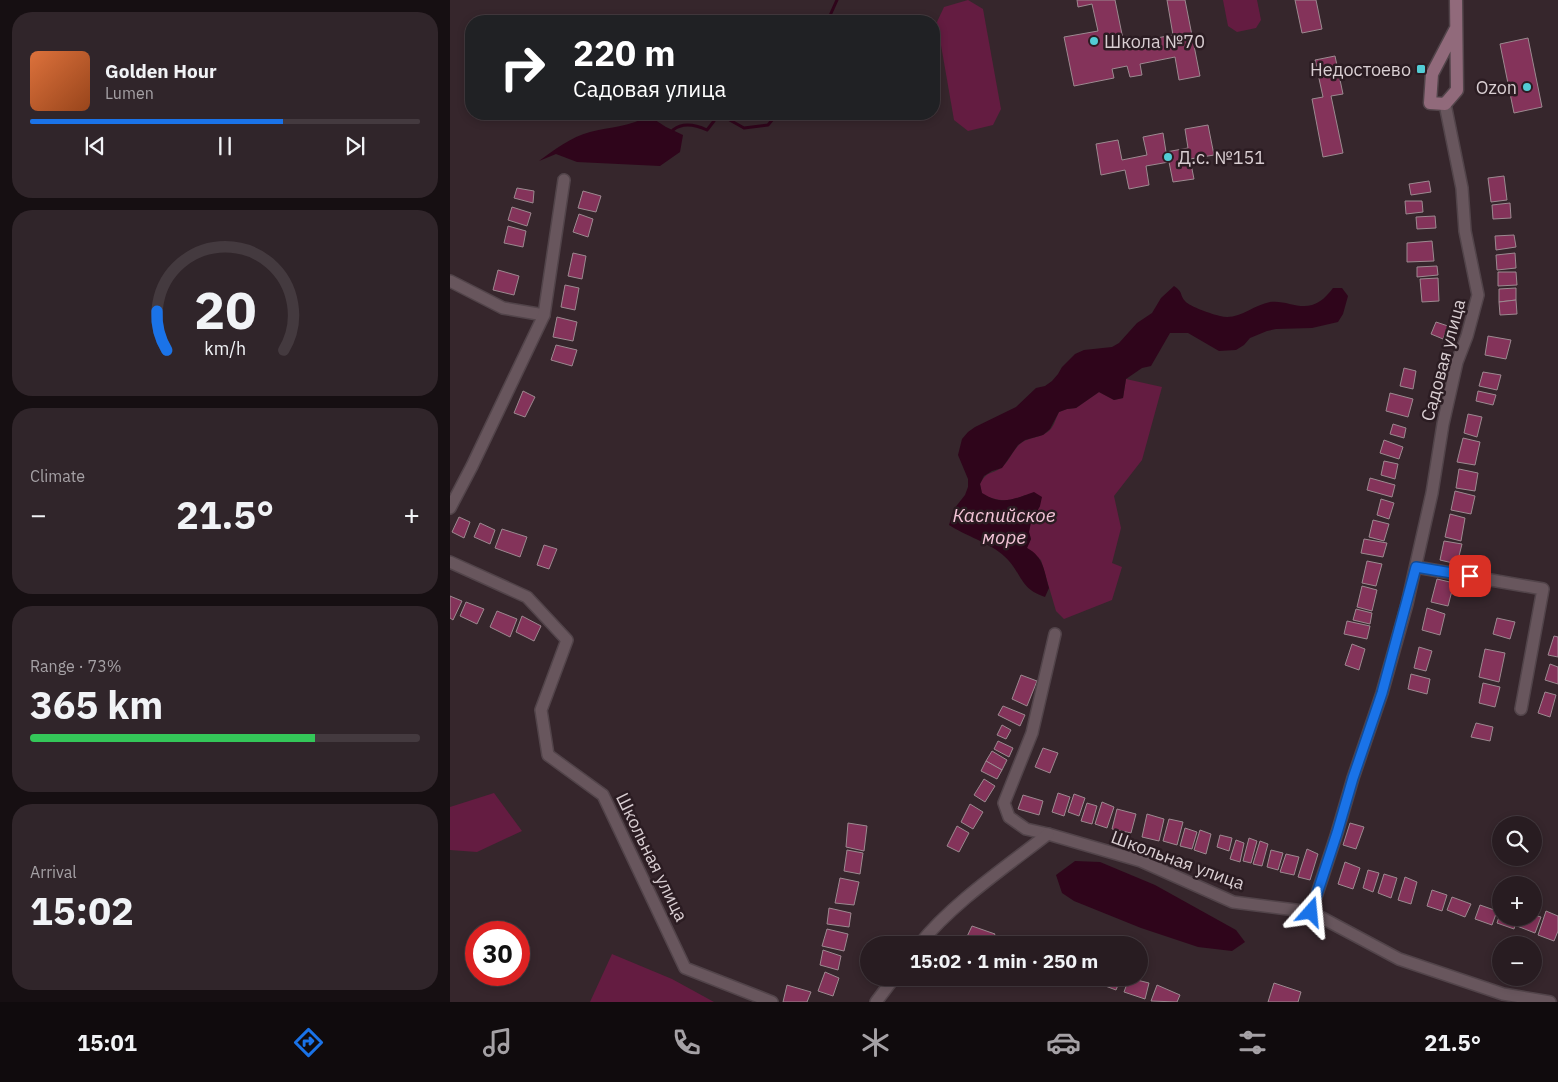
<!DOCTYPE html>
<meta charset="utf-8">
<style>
:root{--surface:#281c21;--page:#30252a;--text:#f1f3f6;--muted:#a5a1a5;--line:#443a3f;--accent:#1a73e8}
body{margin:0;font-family:"IBM Plex Sans",sans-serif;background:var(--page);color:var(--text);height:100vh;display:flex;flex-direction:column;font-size:19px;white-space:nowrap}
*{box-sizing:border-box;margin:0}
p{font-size:16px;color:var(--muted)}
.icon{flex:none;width:28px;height:28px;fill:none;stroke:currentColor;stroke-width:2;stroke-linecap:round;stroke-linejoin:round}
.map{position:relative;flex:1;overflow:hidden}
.sheet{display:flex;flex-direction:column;gap:12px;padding:12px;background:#160f12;width:450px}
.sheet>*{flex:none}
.hud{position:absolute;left:15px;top:15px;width:475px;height:105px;border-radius:20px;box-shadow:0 2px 8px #0003,0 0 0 1px var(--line);background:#202124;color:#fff;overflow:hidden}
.buttons{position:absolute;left:1042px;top:816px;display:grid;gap:10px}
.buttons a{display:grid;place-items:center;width:50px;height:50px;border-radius:50%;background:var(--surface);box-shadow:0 2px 8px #0003,0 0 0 1px var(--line);font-size:25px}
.speed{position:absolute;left:15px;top:921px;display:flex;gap:10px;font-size:25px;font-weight:700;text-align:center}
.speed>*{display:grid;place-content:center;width:65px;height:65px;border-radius:50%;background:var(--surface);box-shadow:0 2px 8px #0003,0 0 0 1px var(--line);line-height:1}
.speed .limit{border:8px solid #d22;background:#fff;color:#111}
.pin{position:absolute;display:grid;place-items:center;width:42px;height:42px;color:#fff;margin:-21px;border-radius:10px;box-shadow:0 2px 8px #0006}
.me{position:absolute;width:55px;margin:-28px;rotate:18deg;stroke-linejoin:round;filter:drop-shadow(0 0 4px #0008)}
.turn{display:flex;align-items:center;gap:18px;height:105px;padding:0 25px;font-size:22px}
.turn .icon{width:65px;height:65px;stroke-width:2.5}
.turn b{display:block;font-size:35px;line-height:42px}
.big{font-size:38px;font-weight:700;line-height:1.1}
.sheet .card{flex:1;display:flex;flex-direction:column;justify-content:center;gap:8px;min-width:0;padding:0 18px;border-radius:20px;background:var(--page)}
.sheet .dial{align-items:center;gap:0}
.dial svg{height:130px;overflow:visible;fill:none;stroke:var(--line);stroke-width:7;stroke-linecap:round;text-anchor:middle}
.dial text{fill:var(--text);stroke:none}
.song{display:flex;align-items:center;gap:15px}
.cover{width:60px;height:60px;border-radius:8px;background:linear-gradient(135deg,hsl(20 70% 55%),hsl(20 70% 35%))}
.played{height:5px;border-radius:2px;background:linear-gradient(90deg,var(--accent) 65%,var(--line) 65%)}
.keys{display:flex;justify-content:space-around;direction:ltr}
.heat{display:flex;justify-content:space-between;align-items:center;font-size:28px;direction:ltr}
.charge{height:8px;border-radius:4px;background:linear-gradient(90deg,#34c759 73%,var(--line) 0)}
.trip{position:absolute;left:410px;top:936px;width:288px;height:50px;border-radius:25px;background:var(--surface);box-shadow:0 2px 8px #0003,0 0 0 1px var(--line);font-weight:700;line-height:50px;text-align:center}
.dock{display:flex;height:80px;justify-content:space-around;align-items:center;background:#100b0d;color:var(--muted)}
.dock .icon{width:35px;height:35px}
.dock .selected{color:var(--accent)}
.dock b{font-size:22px;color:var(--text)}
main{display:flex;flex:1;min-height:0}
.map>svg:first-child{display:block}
</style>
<main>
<section class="sheet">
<div class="card">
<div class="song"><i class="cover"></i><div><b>Golden Hour</b><p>Lumen</p></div></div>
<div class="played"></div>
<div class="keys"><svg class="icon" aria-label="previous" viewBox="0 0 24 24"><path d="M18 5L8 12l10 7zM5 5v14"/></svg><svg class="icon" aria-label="pause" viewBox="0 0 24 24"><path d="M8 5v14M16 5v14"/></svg><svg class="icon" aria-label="next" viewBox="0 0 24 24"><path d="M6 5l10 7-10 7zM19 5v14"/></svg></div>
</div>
<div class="card dial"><svg viewBox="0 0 100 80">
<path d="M14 69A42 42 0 1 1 86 69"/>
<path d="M14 69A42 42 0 0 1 8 45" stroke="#1a73e8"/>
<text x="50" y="56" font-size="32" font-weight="700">20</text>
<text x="50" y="72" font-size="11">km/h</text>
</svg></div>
<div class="card"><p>Climate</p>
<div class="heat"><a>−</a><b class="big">21.5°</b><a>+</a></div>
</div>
<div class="card"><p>Range · 73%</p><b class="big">365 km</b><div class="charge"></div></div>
<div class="card"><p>Arrival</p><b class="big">15:02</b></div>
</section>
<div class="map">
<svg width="1108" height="1002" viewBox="0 0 1108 1002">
<rect width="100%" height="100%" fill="#36262c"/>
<!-- green -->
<g fill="#641c41">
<path d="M518,0L533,9L551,109L543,125L518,131L504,120L487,22L494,7Z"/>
<path d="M773,0H807L811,20L806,28L787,32L778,26Z"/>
<path d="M676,379L712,387L692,460L664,496L671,528L662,563L672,567L662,600L614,619L606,611L591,560L577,548L581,539L579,532L581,522L590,506L575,495C560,502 547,502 532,494L530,484C537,471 540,475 551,468C558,463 562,452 568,446C577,436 591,439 600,430C604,426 606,418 609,412L617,409L626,408L649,392L664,400L673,398Z"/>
<path d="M44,793L72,831L27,852L0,850V807Z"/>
<path d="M162,954L222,979L264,1002H140Z"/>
</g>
<!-- water -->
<g fill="#2f051b">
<path d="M199,116L216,127L233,135L230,152L210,166L127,162L106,154L89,161C104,150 121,137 140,132C160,127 181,126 199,116Z"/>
<path d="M724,286C734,293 729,294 735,301C740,307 762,314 770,316C788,321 803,305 820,302C835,300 848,309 862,305C871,302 877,296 883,288H892L898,296L893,314L888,322L862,328L826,329L817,331L800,338L794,345L786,350L769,351L738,333H720L701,366L692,368L676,379L673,398L664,400L649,392L626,408L617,409L609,412L600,429L593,435L575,440L568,445L552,468L542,471L534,476L530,484L532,493C553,506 563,499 584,492L592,497L590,506L581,522L579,532L581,539L577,548C594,557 594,571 599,588L595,597C569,589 572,572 554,556C542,544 514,535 499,525L504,509L515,495L518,487V479L508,455L512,439L518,432L525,427L566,407L586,388L595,386L602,381L608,374L612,367L625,354L634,350L662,347L669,343L687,323L702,313L711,298Z"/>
<path d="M625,861L650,862L705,885L786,930L795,942L782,951L748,947L691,928L624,901L612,893L606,875Z"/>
</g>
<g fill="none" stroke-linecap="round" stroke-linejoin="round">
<!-- stream -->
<g stroke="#2f051b" stroke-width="3">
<path d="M375,21L378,20L387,0"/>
<path d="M269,114L294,128L318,125L327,114"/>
<path d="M223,130C233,122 246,125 257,130L264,121L266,114"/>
</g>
</g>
<!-- building -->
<g fill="#84335a" stroke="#9c8990">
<path d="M627,0H665L674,44L723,35L717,0H735L750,76L729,80L725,57L690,64L692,75L680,77L677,66L662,69L664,78L624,86L614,37L648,31L642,4L628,7Z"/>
<path d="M845,0H866L872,29L852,33Z"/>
<path d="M1078,38L1092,107L1064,113L1050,44Z"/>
<path d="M885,56L893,94L881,96L893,153L873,157L862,99L873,97L865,60Z"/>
<path d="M758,125L764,155L740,159L744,179L723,182L719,162L696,166L699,185L679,189L675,170L651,175L646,144L668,140L672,160L697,155L693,137L713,133L716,152L738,148L735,129Z"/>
<path d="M1054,176L1057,200L1041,202L1038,178Z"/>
<path d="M979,181L981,192L961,195L959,184Z"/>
<path d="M67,188L84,191L83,203L64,198Z"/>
<path d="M133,191L151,196L146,212L128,208Z"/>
<path d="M955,201H972L973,212L956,214Z"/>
<path d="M1060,203L1061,218L1043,219L1042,205Z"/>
<path d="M62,207L81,213L77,226L58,220Z"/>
<path d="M129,214L143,219L138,237L123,232Z"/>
<path d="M985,216L986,228L967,229L966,217Z"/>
<path d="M58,226L76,231L73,247L54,243Z"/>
<path d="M1064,235L1066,247L1046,250L1045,236Z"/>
<path d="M982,241L984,261L957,262V243Z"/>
<path d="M123,253L136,256L132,279L118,276Z"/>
<path d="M1065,253L1066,268L1047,270L1046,255Z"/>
<path d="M987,266L988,275L967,277V267Z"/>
<path d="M48,270L69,276L64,295L43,290Z"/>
<path d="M1048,272H1066L1067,285L1048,286Z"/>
<path d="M988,278L989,301L972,302L970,279Z"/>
<path d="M115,285L129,288L125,310L111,307Z"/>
<path d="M1066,288V300L1049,302V289Z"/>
<path d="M1066,300L1067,314L1050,315L1049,302Z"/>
<path d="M107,317L127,322L123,341L103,337Z"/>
<path d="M986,322L998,326L993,339L981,334Z"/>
<path d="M1038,336L1061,340L1056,359L1035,355Z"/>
<path d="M106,345L127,350L122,366L101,360Z"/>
<path d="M954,368L966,371L963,389L950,386Z"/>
<path d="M1033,372L1051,375L1047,390L1029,386Z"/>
<path d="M73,391L85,397L75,417L64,413Z"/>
<path d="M1028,391L1046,395L1043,405L1026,401Z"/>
<path d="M940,393L963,399L958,417L936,411Z"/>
<path d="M1018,414L1032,417L1027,437L1014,433Z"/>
<path d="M943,424L956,428L954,438L940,434Z"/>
<path d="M1013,438L1030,442L1025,465L1007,462Z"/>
<path d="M934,440L953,447L949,459L930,453Z"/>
<path d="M934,461L948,464L945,479L931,475Z"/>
<path d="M1009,469L1028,473L1025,491L1006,488Z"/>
<path d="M920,478L945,485L942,497L917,490Z"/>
<path d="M1005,491L1025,496L1021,514L1001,510Z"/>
<path d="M931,499L944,503L939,519L927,515Z"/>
<path d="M1000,514L1015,518L1011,541L995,537Z"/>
<path d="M9,517L20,522L14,538L2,532Z"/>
<path d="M923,520L939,524L934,541L919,537Z"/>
<path d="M30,523L45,530L40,544L24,537Z"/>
<path d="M52,529L77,537L70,557L45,548Z"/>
<path d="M914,539L937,543L933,557L911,553Z"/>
<path d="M994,541L1012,544L1007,564L990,560Z"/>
<path d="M94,545L107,549L99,569L87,565Z"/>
<path d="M917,561L932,564L926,586L912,583Z"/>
<path d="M987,579L1004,583L998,606L981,602Z"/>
<path d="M912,586L927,590L922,611L907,607Z"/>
<path d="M0,596L12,601L3,620L0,618Z"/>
<path d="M16,602L34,609L27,624L10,616Z"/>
<path d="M977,608L995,614L990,635L972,630Z"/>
<path d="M906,609L922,613L920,624L903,620Z"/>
<path d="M47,611L67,619L60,637L40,627Z"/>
<path d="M72,616L91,626L84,641L66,632Z"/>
<path d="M1047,618L1065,622L1060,639L1043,634Z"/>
<path d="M897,621L920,626L917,639L894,634Z"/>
<path d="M1104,636L1108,637V657L1098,655Z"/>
<path d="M902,644L915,649L909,670L895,665Z"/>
<path d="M969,647L982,651L976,671L964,668Z"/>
<path d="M1035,649L1055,653L1049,682L1029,677Z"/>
<path d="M1100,664L1108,667V684L1095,680Z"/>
<path d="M961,674L980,679L977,694L958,689Z"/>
<path d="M571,675L587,681L577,706L562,699Z"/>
<path d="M1033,683L1050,687L1045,707L1029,703Z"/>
<path d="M1095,692L1106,695L1100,717L1088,713Z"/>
<path d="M553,706L575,715L570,726L548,715Z"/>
<path d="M1026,723L1043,727L1040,741L1021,737Z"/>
<path d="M552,725L561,730L556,739L547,735Z"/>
<path d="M548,741L563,748L559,757L544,749Z"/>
<path d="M593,748L608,753L600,773L585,767Z"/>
<path d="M542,751L557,760L552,770L536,761Z"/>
<path d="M536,761L552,770L547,779L531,771Z"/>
<path d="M534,779L545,786L535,802L524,795Z"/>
<path d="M608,793L620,797L614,816L602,812Z"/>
<path d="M624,794L635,798L629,816L618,812Z"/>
<path d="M573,795L593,801L589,815L568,809Z"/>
<path d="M652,802L664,807L657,828L645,824Z"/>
<path d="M637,803L647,806L642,824L631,821Z"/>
<path d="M520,804L533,812L523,829L511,822Z"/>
<path d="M667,809L686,814L681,833L662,829Z"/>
<path d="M697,814L714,819L709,841L692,837Z"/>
<path d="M719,819L733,822L727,845L713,841Z"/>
<path d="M398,823L417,826L414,851L396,847Z"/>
<path d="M900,823L914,827L906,849L893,845Z"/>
<path d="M507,826L519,833L509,852L497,846Z"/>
<path d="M735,828L747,832L742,849L730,846Z"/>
<path d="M750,830L761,834L756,854L744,850Z"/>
<path d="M770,835L782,838L779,851L767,847Z"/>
<path d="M799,838L807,841L801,863L793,861Z"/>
<path d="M786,840L794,843L790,862L780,859Z"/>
<path d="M810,841L818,844L812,866L803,864Z"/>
<path d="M857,849L868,854L860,880L848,877Z"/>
<path d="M397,850L413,853L410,874L394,871Z"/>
<path d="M821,850L833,853L828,870L817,867Z"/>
<path d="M836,854L849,857L844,875L830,872Z"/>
<path d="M895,862L910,868L903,889L888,884Z"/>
<path d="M918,870L929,873L923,892L913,888Z"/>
<path d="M934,874L947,878L941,898L928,893Z"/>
<path d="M955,877L967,882L961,904L948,900Z"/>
<path d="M390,878L409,882L404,905L385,903Z"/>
<path d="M982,890L997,895L992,911L977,906Z"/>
<path d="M1002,897L1021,904L1015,917L997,910Z"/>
<path d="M1030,905L1047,911L1042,925L1025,919Z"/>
<path d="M379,908L401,913L399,927L377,924Z"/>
<path d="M1051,911V918H1067L1064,929L1047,923Z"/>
<path d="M1096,911L1108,916V931L1104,941L1088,935Z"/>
<path d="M1084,915L1091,917L1085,933L1067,926L1070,918H1084Z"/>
<path d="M522,926L545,934L540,945H513Z"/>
<path d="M377,929L398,934L394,951L372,946Z"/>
<path d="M558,937L575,943L574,945H555Z"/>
<path d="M481,938L496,945H478Z"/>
<path d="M373,950L391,956L388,970L370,965Z"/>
<path d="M375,972L389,978L383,996L368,991Z"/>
<path d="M643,978H671L666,990L642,981Z"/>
<path d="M679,978L699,983L695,999L674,992Z"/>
<path d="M824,983L851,992L848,1002H818Z"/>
<path d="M337,985L361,992L357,1002H333Z"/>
<path d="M707,985L730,995L727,1002L701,1001Z"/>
</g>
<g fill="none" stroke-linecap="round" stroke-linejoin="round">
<defs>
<g id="street">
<path d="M0,281L53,308L94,315"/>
<path d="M0,508L22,466L94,315L114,180"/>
<path d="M0,562L77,597L117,640L91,710L98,755L153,795L235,968L322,1002"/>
<path d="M966,567L1093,589L1071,709"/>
<path d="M605,634L582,733L554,803L559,817L576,829L598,834L691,861L783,902L861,912L949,959L1053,994L1100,1002"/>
<path d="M861,912L887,833L903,778L932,693L957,604L982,493L993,424L1007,362L1017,336L1028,295L1015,231L1012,188L995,104"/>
<path d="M469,945C501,904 557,866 598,834"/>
<path d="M426,1002L444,978"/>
</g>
<path id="secondary" d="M1005,30L982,74L980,103L995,104L1007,90L1006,0"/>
</defs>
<!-- street casing -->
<use href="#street" stroke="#52444a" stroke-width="14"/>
<!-- secondary casing -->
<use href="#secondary" stroke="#52444a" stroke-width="15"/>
<!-- street -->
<use href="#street" stroke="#68565d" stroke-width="11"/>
<!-- secondary -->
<use href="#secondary" stroke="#916a7b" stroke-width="12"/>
</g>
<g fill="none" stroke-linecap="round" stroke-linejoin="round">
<defs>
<path id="route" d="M861,912L887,833L903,778L932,693L966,567L1020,576"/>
</defs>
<!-- route casing -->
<use href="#route" stroke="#114b97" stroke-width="12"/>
<!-- route -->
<use href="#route" stroke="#1a73e8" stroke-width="9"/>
</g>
<!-- markers -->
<g fill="#52ccd5" stroke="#2b1c22" stroke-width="2">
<circle cx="644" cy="41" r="5"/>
<rect x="966" y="64" width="10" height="10" rx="2.5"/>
<circle cx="1077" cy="87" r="5"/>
<circle cx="718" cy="157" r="5"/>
</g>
<g text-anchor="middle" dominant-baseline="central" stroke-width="5" stroke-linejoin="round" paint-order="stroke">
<!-- poi labels -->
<g font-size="18" fill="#d9ced2" stroke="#2b1c22" text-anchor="start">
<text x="654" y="41">Школа №70</text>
<text x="961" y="69" text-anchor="end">Недостоево</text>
<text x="1067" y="87" text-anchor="end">Ozon</text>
<text x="728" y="157">Д.с. №151</text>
</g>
<!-- street labels -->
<g font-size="18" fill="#d9ced2" stroke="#2b1c22">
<text transform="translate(993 360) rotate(-75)">Садовая улица</text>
<text transform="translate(202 857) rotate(64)">Школьная улица</text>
<text transform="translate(728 860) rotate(20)">Школьная улица</text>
</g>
<!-- water labels -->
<g font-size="19" font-style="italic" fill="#f5c5d8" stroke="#2b1c22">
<text x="554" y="515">Каспийское<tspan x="554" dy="22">море</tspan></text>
</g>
</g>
</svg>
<div class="buttons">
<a><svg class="icon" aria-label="search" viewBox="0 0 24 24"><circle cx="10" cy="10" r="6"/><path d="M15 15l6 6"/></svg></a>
<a>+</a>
<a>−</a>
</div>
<div class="speed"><div class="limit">30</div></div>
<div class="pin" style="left:1020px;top:576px;background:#d93025"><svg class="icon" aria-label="arrive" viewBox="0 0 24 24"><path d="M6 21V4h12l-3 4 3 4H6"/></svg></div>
<svg class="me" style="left:861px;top:912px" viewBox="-20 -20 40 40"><path d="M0-17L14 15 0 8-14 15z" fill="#1a73e8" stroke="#fff" stroke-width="4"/></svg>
<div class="trip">15:02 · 1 min · 250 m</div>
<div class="hud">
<div class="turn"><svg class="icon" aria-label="right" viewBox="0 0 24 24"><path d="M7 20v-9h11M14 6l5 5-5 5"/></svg><div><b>220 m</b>Садовая улица</div></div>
</div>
</div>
</main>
<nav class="dock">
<b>15:01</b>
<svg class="icon selected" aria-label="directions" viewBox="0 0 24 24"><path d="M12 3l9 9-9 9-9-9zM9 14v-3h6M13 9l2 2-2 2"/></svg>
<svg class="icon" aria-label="music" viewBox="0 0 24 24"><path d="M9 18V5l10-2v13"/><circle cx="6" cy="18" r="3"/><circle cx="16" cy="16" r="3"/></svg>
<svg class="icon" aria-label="phone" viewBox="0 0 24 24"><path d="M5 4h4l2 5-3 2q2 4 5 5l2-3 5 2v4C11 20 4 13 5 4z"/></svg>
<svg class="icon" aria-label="climate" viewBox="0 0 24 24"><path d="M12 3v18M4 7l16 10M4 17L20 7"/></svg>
<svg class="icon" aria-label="car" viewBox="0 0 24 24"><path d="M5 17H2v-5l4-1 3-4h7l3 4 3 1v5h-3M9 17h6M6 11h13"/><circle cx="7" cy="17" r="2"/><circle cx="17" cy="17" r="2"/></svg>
<svg class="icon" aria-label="filters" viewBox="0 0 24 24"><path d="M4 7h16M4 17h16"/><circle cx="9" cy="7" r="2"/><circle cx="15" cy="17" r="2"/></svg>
<b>21.5°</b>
</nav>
